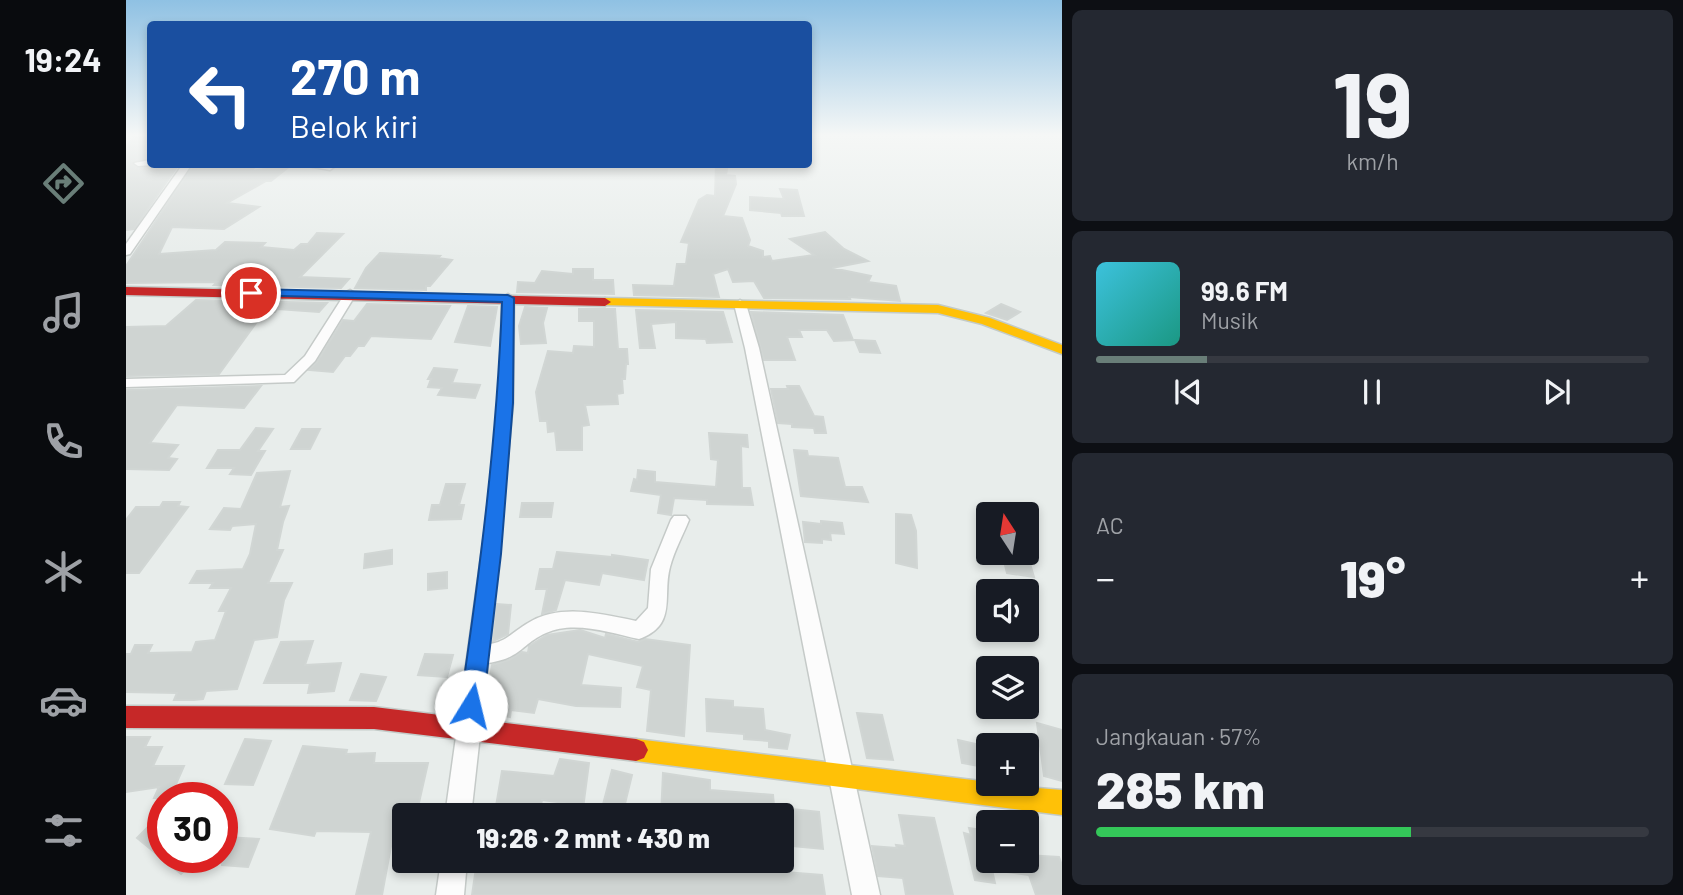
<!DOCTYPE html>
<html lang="id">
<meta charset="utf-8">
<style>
:root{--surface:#171b24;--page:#242831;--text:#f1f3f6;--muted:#9ea1a6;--line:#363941;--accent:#697e78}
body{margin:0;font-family:Barlow,sans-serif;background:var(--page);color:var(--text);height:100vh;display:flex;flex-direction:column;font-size:26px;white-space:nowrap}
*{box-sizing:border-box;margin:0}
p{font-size:23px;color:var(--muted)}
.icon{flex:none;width:38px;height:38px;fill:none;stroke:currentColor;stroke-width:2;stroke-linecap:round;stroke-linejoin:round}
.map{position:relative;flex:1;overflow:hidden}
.details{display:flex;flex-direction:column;gap:10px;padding:10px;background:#0d0f14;width:621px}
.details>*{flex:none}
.hud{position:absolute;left:21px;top:21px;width:665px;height:147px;border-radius:7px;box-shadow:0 4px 10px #0003;background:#1a4fa0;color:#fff;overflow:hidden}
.needle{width:46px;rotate:348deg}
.fabs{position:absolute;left:850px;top:502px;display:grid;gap:14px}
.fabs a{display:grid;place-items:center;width:63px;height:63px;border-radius:7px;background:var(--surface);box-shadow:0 4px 10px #0003;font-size:35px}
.speed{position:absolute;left:21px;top:782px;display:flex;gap:14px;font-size:35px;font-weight:700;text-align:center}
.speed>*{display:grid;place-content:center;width:91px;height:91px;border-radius:50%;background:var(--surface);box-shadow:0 4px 10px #0003;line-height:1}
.speed .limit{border:10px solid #d22;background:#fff;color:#111}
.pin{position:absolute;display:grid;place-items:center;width:60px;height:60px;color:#fff;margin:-30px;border:4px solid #fff;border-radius:50%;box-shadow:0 2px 7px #0007}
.me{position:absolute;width:77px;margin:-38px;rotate:9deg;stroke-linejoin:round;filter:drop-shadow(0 0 5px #0008)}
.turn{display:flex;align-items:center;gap:24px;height:147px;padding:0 28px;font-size:32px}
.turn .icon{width:91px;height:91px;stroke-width:2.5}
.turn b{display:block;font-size:49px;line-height:60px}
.big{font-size:52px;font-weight:800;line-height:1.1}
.details .widget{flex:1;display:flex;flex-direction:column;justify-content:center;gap:10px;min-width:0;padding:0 24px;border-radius:10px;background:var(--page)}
.details .dial{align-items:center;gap:0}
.dial b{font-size:91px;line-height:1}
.song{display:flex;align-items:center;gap:21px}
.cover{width:84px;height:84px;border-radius:10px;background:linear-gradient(135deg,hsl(190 70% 55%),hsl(170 70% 35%))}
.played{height:7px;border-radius:4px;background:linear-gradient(90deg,var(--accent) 20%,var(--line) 20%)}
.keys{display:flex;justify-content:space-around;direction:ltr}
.heat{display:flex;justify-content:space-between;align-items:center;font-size:38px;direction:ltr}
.charge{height:10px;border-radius:5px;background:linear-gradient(90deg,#34c759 57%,var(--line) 0)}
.trip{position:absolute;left:266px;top:803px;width:402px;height:70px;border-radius:7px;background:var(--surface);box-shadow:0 4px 10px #0003;font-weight:800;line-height:70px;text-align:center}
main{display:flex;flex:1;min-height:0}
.tab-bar{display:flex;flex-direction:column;width:126px;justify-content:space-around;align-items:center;background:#090b0e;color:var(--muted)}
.tab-bar .icon{width:49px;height:49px}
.tab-bar .active{color:var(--accent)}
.tab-bar b{font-size:32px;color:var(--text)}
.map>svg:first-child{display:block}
</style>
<main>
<nav class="tab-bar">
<b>19:24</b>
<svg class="icon active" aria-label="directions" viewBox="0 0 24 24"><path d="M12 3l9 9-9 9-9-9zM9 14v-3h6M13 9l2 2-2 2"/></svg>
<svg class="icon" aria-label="music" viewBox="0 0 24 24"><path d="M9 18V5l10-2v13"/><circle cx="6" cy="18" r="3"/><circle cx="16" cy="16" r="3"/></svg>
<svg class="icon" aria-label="phone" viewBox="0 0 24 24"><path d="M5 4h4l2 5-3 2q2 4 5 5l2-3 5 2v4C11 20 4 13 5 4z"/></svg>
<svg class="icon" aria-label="climate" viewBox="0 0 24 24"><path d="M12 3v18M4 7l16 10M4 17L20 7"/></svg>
<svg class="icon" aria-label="car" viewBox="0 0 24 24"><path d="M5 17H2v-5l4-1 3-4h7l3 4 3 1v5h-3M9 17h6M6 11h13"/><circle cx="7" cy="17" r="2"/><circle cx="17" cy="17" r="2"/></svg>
<svg class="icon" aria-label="filters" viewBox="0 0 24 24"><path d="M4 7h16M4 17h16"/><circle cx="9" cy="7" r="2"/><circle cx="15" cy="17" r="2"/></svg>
</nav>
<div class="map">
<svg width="936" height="895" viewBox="0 0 936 895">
<rect width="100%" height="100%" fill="#e8edeb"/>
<!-- building -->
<g fill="#cfd4d2" stroke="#d1d6d4" stroke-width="2">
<path d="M12,134H24V158L6,161L10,168L53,164L8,229L0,230V146Z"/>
<path d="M68,164H132L125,171L164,166L145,181H140L101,203L133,207L98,229L46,227L33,254L90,250L99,242L139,243L135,247L168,250L175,244H182L191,233L217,234L174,277L223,279L215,288L88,285L91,282L0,283V266Z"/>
<path d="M590,164H602L600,175L609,176L610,184L597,216L616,218L624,240L622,246L637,251V257L644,256L646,261L688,255L664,239L699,232L718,249L742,261L706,268L745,276L742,282L770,286L774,301L723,297L724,299L638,298L628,281L607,282L602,269L587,274L593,297L508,295L507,285L548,286L551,264H560L563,243L555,242L573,200L581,195L589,196Z"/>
<path d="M654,189L671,190L678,216H656L655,213L624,210V197L658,199Z"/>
<path d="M254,253L314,256L312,258L326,260L304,286H300V290L229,288L240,268Z"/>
<path d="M447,269H467V280H487L488,294L391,292L392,282L409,283L416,271L447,274Z"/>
<path d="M70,300L201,303L193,312L151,309L149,312H138L93,374L0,376V327L40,326Z"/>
<path d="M241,304L324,306L305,339L245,336L238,346H232L224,356H219L207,372L183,370L191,362L217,320L228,321Z"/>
<path d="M875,304L894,312L881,320L860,313Z"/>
<path d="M342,306L371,307L364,346L329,342Z"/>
<path d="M399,307L421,308L417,323L420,343L395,344L393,326Z"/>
<path d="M453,309H489L492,349H501L502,364H500L499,379H496L497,393L491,394L492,404L459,405L463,425L456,426V450H431L429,431L422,432L421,421H414L410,392L422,351L447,353L448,346L468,347V321H453Z"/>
<path d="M510,310L597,312L606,342L581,343L580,339L550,338V322L525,324L529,348H514Z"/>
<path d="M625,312L717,315L727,340L708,341L701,330H673L676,337H661L669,360H638Z"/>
<path d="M729,340L749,341L754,353L734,352Z"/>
<path d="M308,368L331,370L326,383L354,385L349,398L312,395L316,388L302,387L305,379H302Z"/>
<path d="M135,386L118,408L51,405L24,443L52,445L42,458L51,459L43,470L0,469V390Z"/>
<path d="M661,386H673L688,416L697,417L700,433H689L688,428L666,427V424L652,423L645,389H662Z"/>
<path d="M130,428L147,429L132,451H139L125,475L104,474L108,468H81L92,450H114Z"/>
<path d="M176,429H194L184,449H165Z"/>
<path d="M583,433L621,435L622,447L615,446L616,488H624L627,505L581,504V500L548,498L545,515L532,513L535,495L505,491L508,479L511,480L512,470L529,472V482L590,487L592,460L585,459Z"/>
<path d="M668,450L681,451L682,456L712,458L719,487H736L742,502L675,496Z"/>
<path d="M164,471L154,507L163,506L157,522L151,550H157L142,583H166L158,600L151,637L128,640L111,689L80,691L77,699L68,700H48L51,693L0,692V654H5L9,645H26L22,653L66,652L70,642L89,640L100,611H93L105,588H84L87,583H64L71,571L117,569L124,554L130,524L106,526L104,530L84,529L98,508L115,509L131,473Z"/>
<path d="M320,484H339L333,505H338L335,519L303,520L306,505H314Z"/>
<path d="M37,502H54L52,506L62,507L13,573H0V520L10,507H34Z"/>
<path d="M396,503H427L425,517H394Z"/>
<path d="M770,514L785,515L790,531L791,568L770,563Z"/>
<path d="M695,521L716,523L718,534L704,533L705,540L696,539V543L679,542L677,522L695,524Z"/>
<path d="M266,550V564L238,568L239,554Z"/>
<path d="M431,552L486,557V555L522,560L518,580L476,573L473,585L439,580L430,610L416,614L421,589H410L414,569H427Z"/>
<path d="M876,553L902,557L908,577L881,573Z"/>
<path d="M321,572V588L302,590V574Z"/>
<path d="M370,604L385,605L382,634L367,641Z"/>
<path d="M454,630L479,638L480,634L512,642L519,639L564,645L558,736L521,731L525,690L511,687L517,666L462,654L455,685L495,688L494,707L450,706L412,699L408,713L385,710L384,717L371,715L373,701H360L366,665L383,660L396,652L402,653L403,646L421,635Z"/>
<path d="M187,641L179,665L215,663L208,691L182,693L184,683H138L155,642Z"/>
<path d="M299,654L327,655L321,677L292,675Z"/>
<path d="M235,674L260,677L250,701L224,700Z"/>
<path d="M580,699L607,701V707L637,709L639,730L664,735L661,749L643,747V741L618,739V734L581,731Z"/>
<path d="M731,713L756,715L767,760L741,758Z"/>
<path d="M911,723L936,730V781L918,776Z"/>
<path d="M0,737H24L19,747H36L27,766H58L44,798H28L33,787L0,792Z"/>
<path d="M119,739L145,741L127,785L99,784Z"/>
<path d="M832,740L859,746L863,768L836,763Z"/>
<path d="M177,746L221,750L220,754L249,753L248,763H302L290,816H278V829L268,830L256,895H230L245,832L190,831L188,836L144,829Z"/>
<path d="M434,759L463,763L456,816H437L439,803L416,800L414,810L370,806L376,771L428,776Z"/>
<path d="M486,770L506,775L496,816H474Z"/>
<path d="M537,773L584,780V790L647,795L649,816H535Z"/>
<path d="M656,808L693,812L697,849L656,845Z"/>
<path d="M37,812V858H71L55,874L11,838Z"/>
<path d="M773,815L808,818L827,895H780L777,878L752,876L746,846L771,848L770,845L779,846Z"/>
<path d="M843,828L863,831V861H901V855L933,857L936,865V895H910L903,875L866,870L869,883L849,880L838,833L845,835Z"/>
<path d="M99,837L133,839L122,867L96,865Z"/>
<path d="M351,861H494L532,865L533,861H608V868L696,875L699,895H346Z"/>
</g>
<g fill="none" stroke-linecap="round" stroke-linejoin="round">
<defs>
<g id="street">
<path d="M24,160L27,165L12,166L8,163Z"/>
<path d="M57,164H66L4,254L0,255V244Z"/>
<path d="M170,164H204L208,167L204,170Z"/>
<path d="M224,290L230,294L189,361L168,382L0,387V379L159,375L179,356L220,292Z"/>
<path d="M382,294L388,298L387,403L364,644C380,642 388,631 402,623C435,603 475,614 510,621L522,608L525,569L545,520L548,516H560L563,520C557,535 548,551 544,567C536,596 552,625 513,639C485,633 448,620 420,633C395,644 396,658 362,663L345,816H319L359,528L373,403L376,298Z"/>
<path d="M614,300L620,304L633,348L754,895H726L619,348L608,304Z"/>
<path d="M315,861H341L338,895H310Z"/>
</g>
<g id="slow">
<path d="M479,298L812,305L864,318L936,345V354L856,324L812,313L475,305L473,302Z"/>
<path d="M510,739L863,782V784L936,790V815L510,761L502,758L498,750L502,742Z"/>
</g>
<g id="jam">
<path d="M0,287L479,298L485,302L479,306L0,295Z"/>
<path d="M0,706L248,707L510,739L518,742L522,750L518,758L510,761L248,729L0,728Z"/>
</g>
</defs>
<!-- street casing -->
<use href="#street" stroke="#c5cac8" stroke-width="3"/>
<!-- slow casing -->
<use href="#slow" stroke="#c3cbc8" stroke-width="3"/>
<!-- jam casing -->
<use href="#jam" stroke="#c3cbc8" stroke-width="3"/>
<!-- street -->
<use href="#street" fill="#fcfcfc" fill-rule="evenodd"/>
<!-- slow -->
<use href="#slow" fill="#ffc107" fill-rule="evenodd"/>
<!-- jam -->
<use href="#jam" fill="#c62828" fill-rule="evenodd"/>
</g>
<!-- sky -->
<linearGradient id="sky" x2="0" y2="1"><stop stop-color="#8fc1e3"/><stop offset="0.52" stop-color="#f5f7f6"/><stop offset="1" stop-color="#f5f7f6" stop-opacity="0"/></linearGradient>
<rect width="936" height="260" fill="url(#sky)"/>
<!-- route -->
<path fill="#1a73e8" stroke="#114b97" stroke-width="2" d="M125,289L382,295L388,298L387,403L375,554L357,706L353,713L345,716L337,713L334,706C354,570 371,439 376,302L120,295V290Z"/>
</svg>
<div class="fabs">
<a><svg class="needle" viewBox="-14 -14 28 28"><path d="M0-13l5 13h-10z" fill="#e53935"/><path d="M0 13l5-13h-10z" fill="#9ea1a6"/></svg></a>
<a><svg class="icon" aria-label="sound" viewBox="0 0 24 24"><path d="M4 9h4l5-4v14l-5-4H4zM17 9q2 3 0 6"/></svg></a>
<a><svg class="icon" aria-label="layers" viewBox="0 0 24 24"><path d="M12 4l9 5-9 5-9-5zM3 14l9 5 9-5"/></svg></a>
<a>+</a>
<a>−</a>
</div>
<div class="speed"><div class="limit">30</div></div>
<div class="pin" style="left:125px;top:293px;background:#d93025"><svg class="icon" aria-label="arrive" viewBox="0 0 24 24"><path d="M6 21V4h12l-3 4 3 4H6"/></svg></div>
<svg class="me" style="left:345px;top:706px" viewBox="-20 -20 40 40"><circle r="19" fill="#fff"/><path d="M0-13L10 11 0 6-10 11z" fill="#1a73e8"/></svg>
<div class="trip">19:26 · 2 mnt · 430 m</div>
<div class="hud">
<div class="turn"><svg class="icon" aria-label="left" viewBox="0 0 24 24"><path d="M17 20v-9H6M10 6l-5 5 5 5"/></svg><div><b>270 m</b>Belok kiri</div></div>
</div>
</div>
<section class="details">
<div class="widget dial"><b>19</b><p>km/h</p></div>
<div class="widget">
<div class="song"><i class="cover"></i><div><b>99.6 FM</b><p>Musik</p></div></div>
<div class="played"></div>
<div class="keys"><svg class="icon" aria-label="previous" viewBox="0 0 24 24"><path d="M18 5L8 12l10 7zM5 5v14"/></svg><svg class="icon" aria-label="pause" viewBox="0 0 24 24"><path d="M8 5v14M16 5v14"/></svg><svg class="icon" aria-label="next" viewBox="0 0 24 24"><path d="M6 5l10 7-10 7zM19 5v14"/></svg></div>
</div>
<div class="widget"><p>AC</p>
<div class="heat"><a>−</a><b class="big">19°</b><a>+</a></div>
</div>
<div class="widget"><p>Jangkauan · 57%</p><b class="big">285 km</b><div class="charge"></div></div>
</section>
</main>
